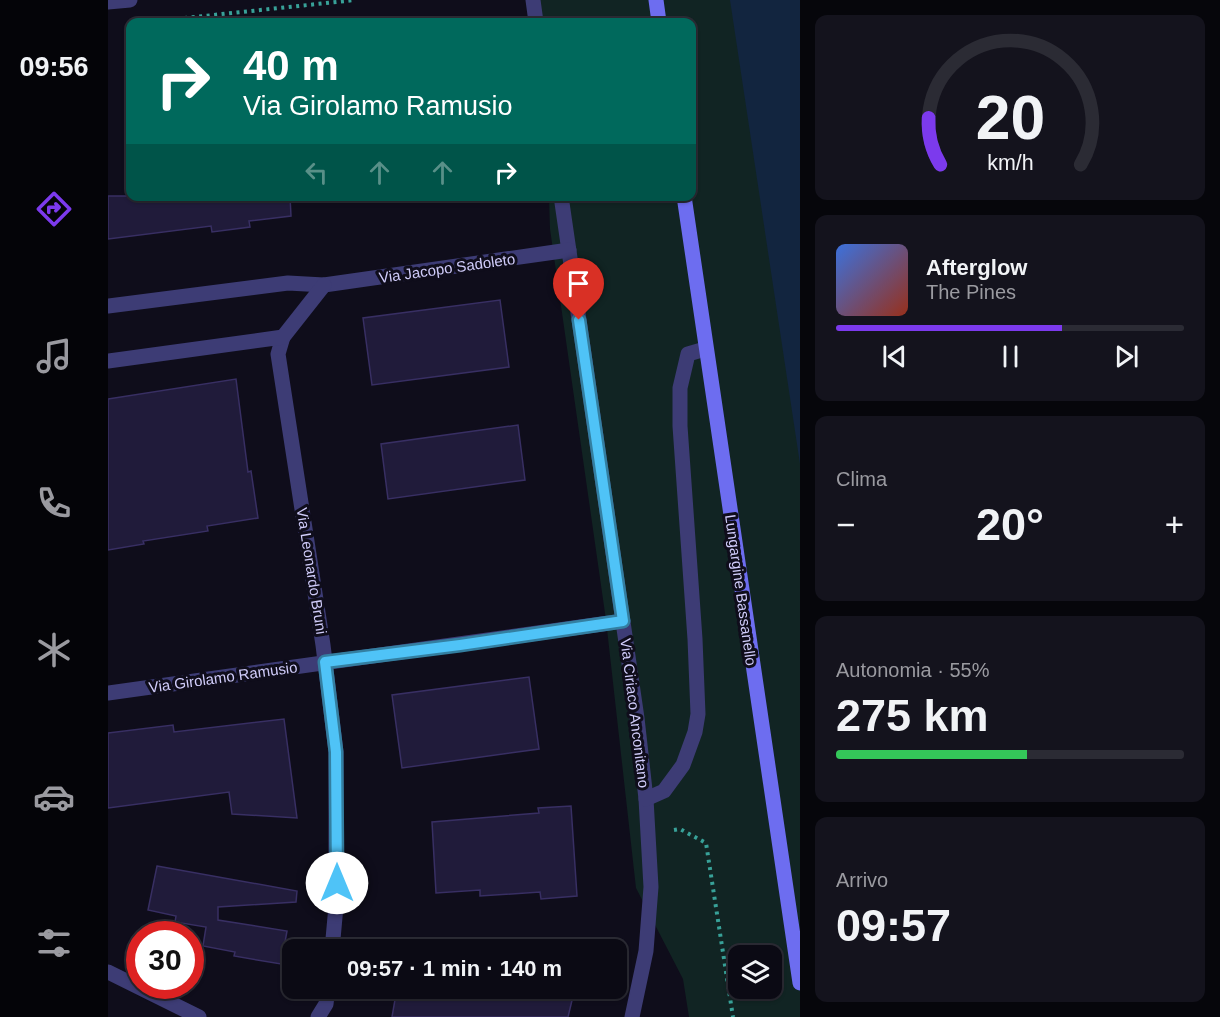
<!DOCTYPE html>
<html lang="it">
<meta charset="utf-8">
<style>
:root{--surface:#0b0a14;--page:#14131d;--text:#f1f3f6;--muted:#9a9aa0;--line:#2b2b34;--accent:#7c3aed}
body{margin:0;font-family:Helvetica,sans-serif;background:var(--page);color:var(--text);height:100vh;display:flex;flex-direction:column;font-size:22px;white-space:nowrap}
*{box-sizing:border-box;margin:0}
p{font-size:20px;color:var(--muted)}
.icon{flex:none;width:33px;height:33px;fill:none;stroke:currentColor;stroke-width:2;stroke-linecap:round;stroke-linejoin:round}
.map{position:relative;flex:1;overflow:hidden}
.side{display:flex;flex-direction:column;gap:15px;padding:15px;background:#06060b;width:420px}
.side>*{flex:none}
.guide{position:absolute;left:18px;top:18px;width:570px;height:183px;border-radius:12px;box-shadow:0 2px 4px #0004,0 0 0 2px var(--line);background:#00695c;color:#fff;overflow:hidden}
.tools{position:absolute;left:620px;top:945px;display:grid;gap:12px}
.tools a{display:grid;place-items:center;width:54px;height:54px;border-radius:12px;background:var(--surface);box-shadow:0 2px 4px #0004,0 0 0 2px var(--line);font-size:30px}
.speed{position:absolute;left:18px;top:921px;display:flex;gap:12px;font-size:30px;font-weight:700;text-align:center}
.speed>*{display:grid;place-content:center;width:78px;height:78px;border-radius:50%;background:var(--surface);box-shadow:0 2px 4px #0004,0 0 0 2px var(--line);line-height:1}
.speed .limit{border:9px solid #d22;background:#fff;color:#111}
.pin{position:absolute;display:grid;place-items:center;width:51px;height:51px;color:#fff;margin:-62px -26px;border-radius:50% 50% 50% 0;rotate:-45deg;box-shadow:0 0 6px #0007}
.pin .icon{rotate:45deg}
.me{position:absolute;width:66px;margin:-33px;rotate:0deg;stroke-linejoin:round;filter:drop-shadow(0 0 4px #0008)}
.turn{display:flex;align-items:center;gap:21px;height:126px;padding:0 18px;font-size:27px}
.turn .icon{width:78px;height:78px;stroke-width:2.5}
.turn b{display:block;font-size:42px;line-height:51px}
.lanes{display:flex;align-items:center;height:57px;padding:0 18px;background:#0003;justify-content:center;gap:30px;direction:ltr}
.lanes .off{opacity:.35}
.big{font-size:45px;font-weight:700;line-height:1.1}
.side .widget{flex:1;display:flex;flex-direction:column;justify-content:center;gap:9px;min-width:0;padding:0 21px;border-radius:12px;background:var(--page)}
.side .dial{align-items:center;gap:0}
.dial svg{height:156px;overflow:visible;fill:none;stroke:var(--line);stroke-width:7;stroke-linecap:round;text-anchor:middle}
.dial text{fill:var(--text);stroke:none}
.song{display:flex;align-items:center;gap:18px}
.cover{width:72px;height:72px;border-radius:9px;background:linear-gradient(135deg,hsl(220 70% 55%),hsl(10 70% 35%))}
.played{height:6px;border-radius:3px;background:linear-gradient(90deg,var(--accent) 65%,var(--line) 65%)}
.keys{display:flex;justify-content:space-around;direction:ltr}
.heat{display:flex;justify-content:space-between;align-items:center;font-size:33px;direction:ltr}
.charge{height:9px;border-radius:4px;background:linear-gradient(90deg,#34c759 55%,var(--line) 0)}
.trip{position:absolute;left:174px;top:939px;width:345px;height:60px;border-radius:12px;background:var(--surface);box-shadow:0 2px 4px #0004,0 0 0 2px var(--line);font-weight:700;line-height:60px;text-align:center}
main{display:flex;flex:1;min-height:0}
.tab-bar{display:flex;flex-direction:column;width:108px;justify-content:space-around;align-items:center;background:#040408;color:var(--muted)}
.tab-bar .icon{width:42px;height:42px}
.tab-bar .active{color:var(--accent)}
.tab-bar b{font-size:27px;color:var(--text)}
.map>svg:first-child{display:block}
</style>
<main>
<nav class="tab-bar">
<b>09:56</b>
<svg class="icon active" aria-label="directions" viewBox="0 0 24 24"><path d="M12 3l9 9-9 9-9-9zM9 14v-3h6M13 9l2 2-2 2"/></svg>
<svg class="icon" aria-label="music" viewBox="0 0 24 24"><path d="M9 18V5l10-2v13"/><circle cx="6" cy="18" r="3"/><circle cx="16" cy="16" r="3"/></svg>
<svg class="icon" aria-label="phone" viewBox="0 0 24 24"><path d="M5 4h4l2 5-3 2q2 4 5 5l2-3 5 2v4C11 20 4 13 5 4z"/></svg>
<svg class="icon" aria-label="climate" viewBox="0 0 24 24"><path d="M12 3v18M4 7l16 10M4 17L20 7"/></svg>
<svg class="icon" aria-label="car" viewBox="0 0 24 24"><path d="M5 17H2v-5l4-1 3-4h7l3 4 3 1v5h-3M9 17h6M6 11h13"/><circle cx="7" cy="17" r="2"/><circle cx="17" cy="17" r="2"/></svg>
<svg class="icon" aria-label="filters" viewBox="0 0 24 24"><path d="M4 7h16M4 17h16"/><circle cx="9" cy="7" r="2"/><circle cx="15" cy="17" r="2"/></svg>
</nav>
<div class="map">
<svg width="692" height="1017" viewBox="0 0 692 1017">
<rect width="100%" height="100%" fill="#0f0d1b"/>
<!-- green -->
<path fill="#112423" fill-rule="evenodd" d="M430,0H692V1017H581L575,979L528,888L498,620L442,229L441,197L584,196V22H431ZM630,956H663V988H630Z"/>
<!-- water -->
<path fill="#12253f" d="M622,0H692V464Z"/>
<!-- building -->
<g fill="#201b3a" stroke="#382f63" stroke-width="1.5">
<path d="M0,196H182L183,216L141,221L142,227L104,232L103,226L0,239Z"/>
<path d="M392,300L401,367L264,385L255,318Z"/>
<path d="M128,379L140,472L143,471L150,518L99,526L100,531L35,541L36,544L0,550V399Z"/>
<path d="M410,425L417,480L280,499L273,444Z"/>
<path d="M421,677L431,749L294,768L284,695Z"/>
<path d="M176,719L189,818L124,814L121,792L0,808V733L65,725L66,732Z"/>
<path d="M463,806L469,896L433,899L432,892L372,896V890L328,893L324,822L431,813L430,808Z"/>
<path d="M49,866L189,891L188,902L110,907V920L179,931L173,964L126,956L127,952L95,946L98,927L67,922L68,916L40,910Z"/>
<path d="M289,988H467L460,1017H284Z"/>
</g>
<g fill="none" stroke-linecap="round" stroke-linejoin="round">
<!-- path -->
<g stroke="#38a198" stroke-width="4" stroke-dasharray="3 4.5" stroke-linecap="butt">
<path d="M39,22L247,0"/>
<path d="M566,830L572,829L598,843L625,1017"/>
</g>
<!-- street -->
<g stroke="#3d3c75" stroke-width="15">
<path d="M425,0L428,22"/>
<path d="M0,2L22,0"/>
<path d="M453,196L529,718L538,799L543,887L538,951L524,1017"/>
<path d="M0,306L180,283L216,285L461,250"/>
<path d="M175,337L170,354L215,645L228,752V906L224,950"/>
<path d="M0,361L175,337L216,285"/>
<path d="M0,693C172,668 344,646 515,621"/>
<path d="M538,799L556,791L575,765L587,732L590,714L587,639L572,426V388L580,354L597,349"/>
<path d="M0,972L91,1017"/>
<path d="M210,1017L218,1004L220,988"/>
</g>
<!-- secondary -->
<g stroke="#6d6df0" stroke-width="15">
<path d="M548,0L551,22"/>
<path d="M576,196L692,983"/>
</g>
</g>
<g fill="none" stroke-linecap="round" stroke-linejoin="round">
<defs>
<path id="route" d="M229,883L228,752L217,662L352,645L515,621L471,320"/>
</defs>
<!-- route casing -->
<use href="#route" stroke="#337fa1" stroke-width="15"/>
<!-- route -->
<use href="#route" stroke="#4fc3f7" stroke-width="10"/>
</g>
<g text-anchor="middle" dominant-baseline="central" stroke-width="6" stroke-linejoin="round" paint-order="stroke">
<!-- street labels -->
<g font-size="15" fill="#d0ccfa" stroke="#0f0d1b">
<text transform="translate(339 268) rotate(-8)">Via Jacopo Sadoleto</text>
<text transform="translate(204 571) rotate(81)">Via Leonardo Bruni</text>
<text transform="translate(633 590) rotate(82)">Lungargine Bassanello</text>
<text transform="translate(115 677) rotate(-8)">Via Girolamo Ramusio</text>
<text transform="translate(527 713) rotate(83)">Via Ciriaco Anconitano</text>
</g>
</g>
</svg>
<div class="tools">
<a><svg class="icon" aria-label="layers" viewBox="0 0 24 24"><path d="M12 4l9 5-9 5-9-5zM3 14l9 5 9-5"/></svg></a>
</div>
<div class="speed"><div class="limit">30</div></div>
<div class="pin" style="left:471px;top:320px;background:#d93025"><svg class="icon" aria-label="arrive" viewBox="0 0 24 24"><path d="M6 21V4h12l-3 4 3 4H6"/></svg></div>
<svg class="me" style="left:229px;top:883px" viewBox="-20 -20 40 40"><circle r="19" fill="#fff"/><path d="M0-13L10 11 0 6-10 11z" fill="#4fc3f7"/></svg>
<div class="trip">09:57 · 1 min · 140 m</div>
<div class="guide">
<div class="turn"><svg class="icon" aria-label="right" viewBox="0 0 24 24"><path d="M7 20v-9h11M14 6l5 5-5 5"/></svg><div><b>40 m</b>Via Girolamo Ramusio</div></div>
<div class="lanes"><svg class="icon off" aria-label="left" viewBox="0 0 24 24"><path d="M17 20v-9H6M10 6l-5 5 5 5"/></svg><svg class="icon off" aria-label="ahead" viewBox="0 0 24 24"><path d="M12 20V5M6 11l6-6 6 6"/></svg><svg class="icon off" aria-label="ahead" viewBox="0 0 24 24"><path d="M12 20V5M6 11l6-6 6 6"/></svg><svg class="icon" aria-label="right" viewBox="0 0 24 24"><path d="M7 20v-9h11M14 6l5 5-5 5"/></svg></div>
</div>
</div>
<section class="side">
<div class="widget dial"><svg viewBox="0 0 100 80">
<path d="M14 69A42 42 0 1 1 86 69"/>
<path d="M14 69A42 42 0 0 1 8 45" stroke="#7c3aed"/>
<text x="50" y="56" font-size="32" font-weight="700">20</text>
<text x="50" y="72" font-size="11">km/h</text>
</svg></div>
<div class="widget">
<div class="song"><i class="cover"></i><div><b>Afterglow</b><p>The Pines</p></div></div>
<div class="played"></div>
<div class="keys"><svg class="icon" aria-label="previous" viewBox="0 0 24 24"><path d="M18 5L8 12l10 7zM5 5v14"/></svg><svg class="icon" aria-label="pause" viewBox="0 0 24 24"><path d="M8 5v14M16 5v14"/></svg><svg class="icon" aria-label="next" viewBox="0 0 24 24"><path d="M6 5l10 7-10 7zM19 5v14"/></svg></div>
</div>
<div class="widget"><p>Clima</p>
<div class="heat"><a>−</a><b class="big">20°</b><a>+</a></div>
</div>
<div class="widget"><p>Autonomia · 55%</p><b class="big">275 km</b><div class="charge"></div></div>
<div class="widget"><p>Arrivo</p><b class="big">09:57</b></div>
</section>
</main>
